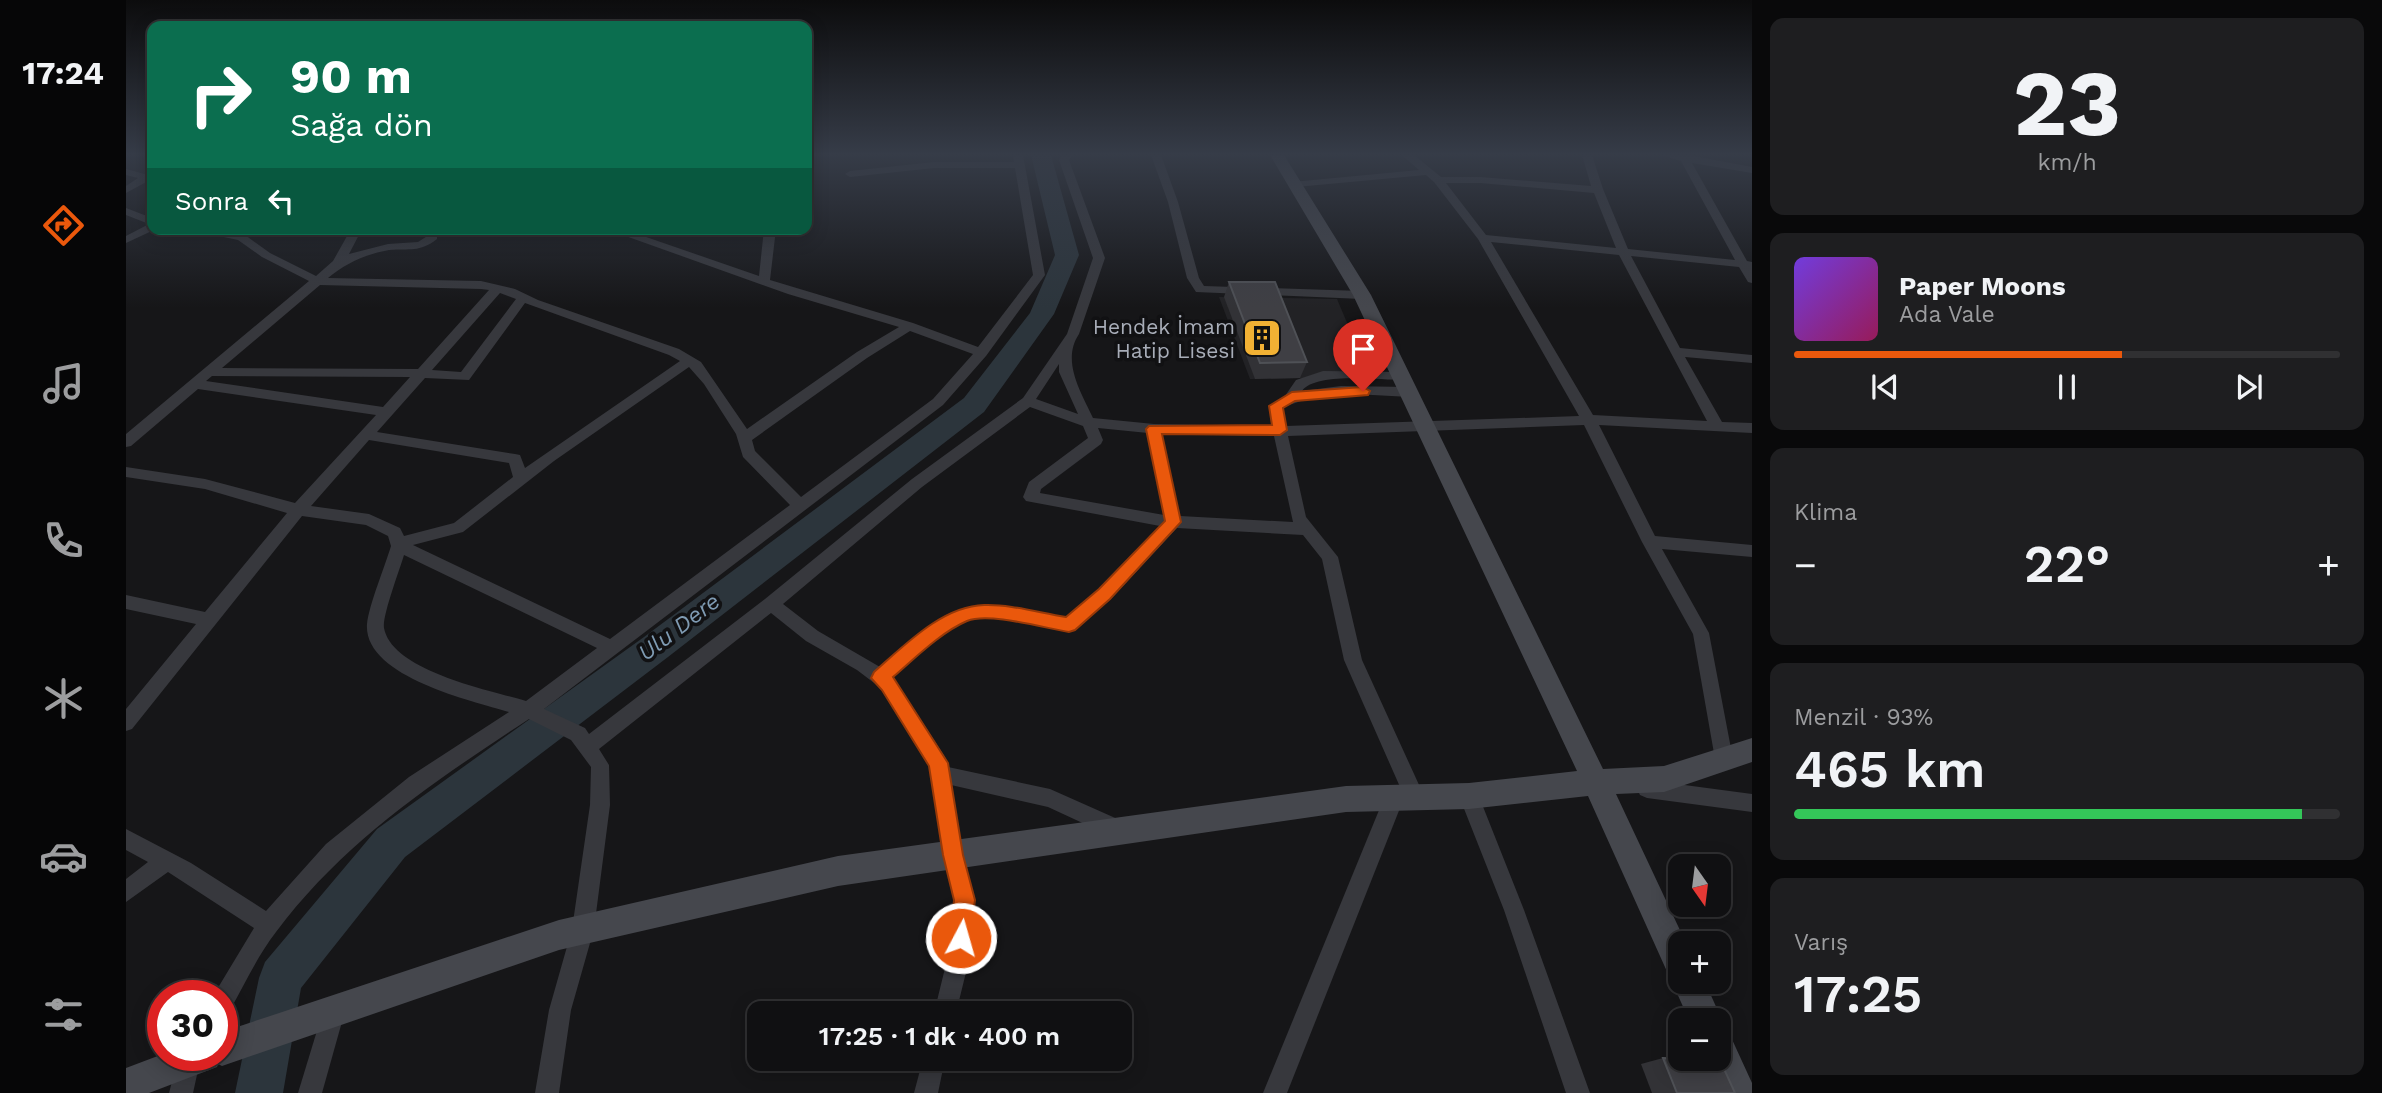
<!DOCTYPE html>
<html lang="tr">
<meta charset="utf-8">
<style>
:root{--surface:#101012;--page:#1e1e20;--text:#f1f3f6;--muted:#9c9d9f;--line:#303032;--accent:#ea580c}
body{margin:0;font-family:"Work Sans",sans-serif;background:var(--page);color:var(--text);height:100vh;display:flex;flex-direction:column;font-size:26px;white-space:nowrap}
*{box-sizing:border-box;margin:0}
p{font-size:23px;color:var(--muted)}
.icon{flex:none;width:38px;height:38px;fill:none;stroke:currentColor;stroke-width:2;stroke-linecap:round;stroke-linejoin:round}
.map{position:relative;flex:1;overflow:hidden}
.panel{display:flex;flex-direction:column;gap:18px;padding:18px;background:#09090a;width:630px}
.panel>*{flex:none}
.hud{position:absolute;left:21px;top:21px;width:665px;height:214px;border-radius:14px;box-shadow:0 4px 18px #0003,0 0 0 2px var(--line);background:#0b6e4f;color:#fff;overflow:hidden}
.needle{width:46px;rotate:166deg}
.tools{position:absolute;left:1542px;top:854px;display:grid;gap:14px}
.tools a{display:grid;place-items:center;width:63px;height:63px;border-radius:14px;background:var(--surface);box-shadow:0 4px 18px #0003,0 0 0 2px var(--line);font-size:35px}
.speed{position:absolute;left:21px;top:980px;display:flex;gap:14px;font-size:35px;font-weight:700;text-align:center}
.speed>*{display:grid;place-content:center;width:91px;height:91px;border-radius:50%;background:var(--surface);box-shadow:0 4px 18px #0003,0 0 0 2px var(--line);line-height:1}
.speed .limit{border:10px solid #d22;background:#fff;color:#111}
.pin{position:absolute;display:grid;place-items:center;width:60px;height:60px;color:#fff;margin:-72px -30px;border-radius:50% 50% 50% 0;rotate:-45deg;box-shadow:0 0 7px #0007}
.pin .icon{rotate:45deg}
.me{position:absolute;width:77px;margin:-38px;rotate:6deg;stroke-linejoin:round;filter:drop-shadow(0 0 5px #0008)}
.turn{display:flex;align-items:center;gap:24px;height:147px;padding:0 28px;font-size:32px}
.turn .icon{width:91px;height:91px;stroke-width:2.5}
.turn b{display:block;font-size:49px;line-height:60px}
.then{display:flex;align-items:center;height:66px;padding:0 28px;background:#0003;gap:14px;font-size:26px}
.big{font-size:52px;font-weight:600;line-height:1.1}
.panel .card{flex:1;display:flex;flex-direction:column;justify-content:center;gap:10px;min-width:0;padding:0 24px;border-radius:14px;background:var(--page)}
.panel .dial{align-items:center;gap:0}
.dial b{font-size:91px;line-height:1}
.song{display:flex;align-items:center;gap:21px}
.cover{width:84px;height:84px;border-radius:10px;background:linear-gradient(135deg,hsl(260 70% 55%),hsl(330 70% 35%))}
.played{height:7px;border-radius:4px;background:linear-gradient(90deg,var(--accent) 60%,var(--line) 60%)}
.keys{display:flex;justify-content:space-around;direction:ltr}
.heat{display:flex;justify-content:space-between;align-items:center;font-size:38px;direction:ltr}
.charge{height:10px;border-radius:5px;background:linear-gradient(90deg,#34c759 93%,var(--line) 0)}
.trip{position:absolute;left:621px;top:1001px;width:385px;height:70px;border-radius:14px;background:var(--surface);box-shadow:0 4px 18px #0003,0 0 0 2px var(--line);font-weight:600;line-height:70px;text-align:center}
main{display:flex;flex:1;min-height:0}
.tab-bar{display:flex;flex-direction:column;width:126px;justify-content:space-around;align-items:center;background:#060607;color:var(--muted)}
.tab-bar .icon{width:49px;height:49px}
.tab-bar .active{color:var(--accent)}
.tab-bar b{font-size:32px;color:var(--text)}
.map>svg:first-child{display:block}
</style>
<main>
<nav class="tab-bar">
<b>17:24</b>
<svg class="icon active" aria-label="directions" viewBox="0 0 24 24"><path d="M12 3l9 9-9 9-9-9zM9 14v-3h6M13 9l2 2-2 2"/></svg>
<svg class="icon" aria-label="music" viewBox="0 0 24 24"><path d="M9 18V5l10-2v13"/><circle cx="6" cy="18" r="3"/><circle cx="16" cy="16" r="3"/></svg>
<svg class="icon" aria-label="phone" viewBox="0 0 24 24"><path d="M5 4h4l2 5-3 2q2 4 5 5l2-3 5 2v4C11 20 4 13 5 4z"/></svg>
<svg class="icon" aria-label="climate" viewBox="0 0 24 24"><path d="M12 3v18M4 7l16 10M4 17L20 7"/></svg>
<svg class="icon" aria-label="car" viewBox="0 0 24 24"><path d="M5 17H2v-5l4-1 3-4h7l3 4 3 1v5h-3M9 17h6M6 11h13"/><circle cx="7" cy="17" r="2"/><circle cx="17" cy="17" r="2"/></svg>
<svg class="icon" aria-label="filters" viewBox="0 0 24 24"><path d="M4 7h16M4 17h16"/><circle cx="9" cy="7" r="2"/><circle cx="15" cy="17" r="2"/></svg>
</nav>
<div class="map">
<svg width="1626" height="1093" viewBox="0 0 1626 1093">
<rect width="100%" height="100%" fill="#161618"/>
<!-- built -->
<path fill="#222225" d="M1093,297L1211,299L1244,377L1124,379Z"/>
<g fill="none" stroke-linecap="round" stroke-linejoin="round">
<!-- river -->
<path fill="#2c353c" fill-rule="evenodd" d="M905,155H925L953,255L928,314L858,412L542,657L279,857L175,988L157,1093H109L133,978L139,962L251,829L518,637L838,398L904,313L929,255Z"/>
<!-- minor -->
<g fill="#37383d" fill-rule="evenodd">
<path d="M887,155H897L919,275L860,356L817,405L418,709L459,728L463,734L639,599L786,479L897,398L941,334L967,258L933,160L936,155H946L943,160L979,258L953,334C935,361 955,392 967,418L1028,424L1146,426L1143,406L1159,396L1170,380L1197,371L1276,372L1283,376L1276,380C1254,380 1189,372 1176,391L1215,386L1284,387L1291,392L1284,397C1242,395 1197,389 1157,408L1160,426L1453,416L1352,239L1308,182L1300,175L1170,187L1166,186V182L1293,170L1276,155H1288L1315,177H1354L1465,186L1456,155H1466L1477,189L1502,249L1609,260L1555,161L1535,155H1562L1626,167V173L1566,163L1621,261L1626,262V283L1622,282L1613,267L1505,256L1554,348L1626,355V363L1559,357L1596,422L1626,423V433L1473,425L1529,536L1626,545V557L1536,549L1583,633L1607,759L1605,765L1598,768L1591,765L1589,759L1567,634L1516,542L1458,425L1162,436L1180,517L1212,557L1236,660L1299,798L1296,805L1289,807L1282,805L1218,660L1196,559L1177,535L1051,528L985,599L949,630L943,632C912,626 872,611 841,621C813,630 788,659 767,677L819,757L822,767L924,789L996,821L999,828L996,835L989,838L922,807L825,785L837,855L849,900L844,956L830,1013H808L822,956L829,900L817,855L803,765L756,689L731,670L680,641L645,613L473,749L483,765L484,805L468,929L445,1010L433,1093H409L423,1010L446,929L464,805L465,767L445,740L403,719C309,781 219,840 150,932C132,955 119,984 104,1010L96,1013V996H87L128,928L42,872L0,902V879L22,862L0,850V829L65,863L140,911L200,844L283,777L383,712C345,701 237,676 241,624C243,605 259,566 265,546L262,536L240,525L176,516L6,729L0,731V709L70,624L0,609V595L79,612L161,513L79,489L0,477V467L79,479L169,503L250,415L72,389L5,446L0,447V434L183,281L136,257L112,240L60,229H88L119,235L144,253L190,276L207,261L225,229H236L223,254L262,244L292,242L303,235H311V239C293,253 284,248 263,250C240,254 220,263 202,278L355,281L389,289L412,300L553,349L575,362L621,429L731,352L773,327L662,294L480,229H497L633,276L638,229H650L644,280L787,323L852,347L907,275L889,168H808L724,177L719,174L724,171L808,162H888ZM1320,183H1354L1468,193L1490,248L1360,235ZM1365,242L1493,255L1581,421L1467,415ZM194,285L355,289L363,290L292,369L96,368ZM374,293L390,299L335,372L306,370ZM399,303L543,355L554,361L399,468L394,455L389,454L251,432L299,378L343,380ZM784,331L847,354L807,399L675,497L629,451L626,440L741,358ZM933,364V372L952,414L910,399ZM563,367L578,384L610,434L617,457L664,505L484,639L287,545L337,532L428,461ZM86,376L284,377L257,407L80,381ZM904,407L957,426L962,438L903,482L897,497L900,501L1034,526L973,589L940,617C841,598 830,600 754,667L692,631L657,604L796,487ZM972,428L1022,433L1038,515L914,493L915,489L975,444L977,440ZM1036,434L1148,436L1167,522L1054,516ZM243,440L383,463L387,477L328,523L278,536L274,528L243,514L185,506ZM278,555L471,648L400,701C363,690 266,671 258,628C256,616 274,569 278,555Z"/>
<path d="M1025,155H1035L1052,202L1073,278L1078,286L1236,291L1242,295L1236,299L1070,292L1061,278L1042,202Z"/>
<path d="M0,169L26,176V182L22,181L0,193V186L12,178L0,175Z"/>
<path d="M0,208L26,218V229H30L0,243V236L23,224L0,215Z"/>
<path d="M1521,780L1626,794V812L1521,798L1514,795L1511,789L1514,783Z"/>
<path d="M1343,787L1350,789L1398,910L1464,1093H1440L1378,910L1333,796L1336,789Z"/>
<path d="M1268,789L1275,791L1278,798L1161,1093H1137L1258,798L1261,791Z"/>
<path d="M208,1000L216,1003L219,1011L196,1093H172L197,1011L200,1003Z"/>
<path d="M53,1055H71L74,1061L67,1093H43Z"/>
<path d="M797,1059H819L812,1093H788Z"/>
</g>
<!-- secondary -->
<g fill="#45474d" fill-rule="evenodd">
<path d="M1144,155H1158L1245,295L1477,769L1538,766L1626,738V762L1538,792L1490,794L1560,943H1554V982H1579L1596,1020L1592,1029V1020H1563L1546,982L1548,978L1543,976L1462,796L1343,809L1220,812L712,886L433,950L96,1066L92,1064L91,1067L23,1093H0V1068L37,1054L96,1055V1032L433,920L712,856L1220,786L1343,783L1451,771L1227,295Z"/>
<path d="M1592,1031L1604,1035L1626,1083V1093H1596L1580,1059H1592Z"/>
</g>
</g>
<!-- wall -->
<g fill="#323236">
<path d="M1103,282L1181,362L1174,378L1129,379L1098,297Z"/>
<path d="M1537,1058L1609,1093H1526L1515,1064Z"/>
</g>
<!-- building -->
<g fill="#3f3f44" stroke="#4f5156" stroke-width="2">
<path d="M1103,282H1149L1181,362L1134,363Z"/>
<path d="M1537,1058L1594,1060L1609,1093H1551Z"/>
</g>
<!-- sky -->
<linearGradient id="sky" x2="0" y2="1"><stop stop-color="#0c0c0d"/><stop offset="0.5" stop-color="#363c48"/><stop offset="1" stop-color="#363c48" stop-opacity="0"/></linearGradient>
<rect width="1626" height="308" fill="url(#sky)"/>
<!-- route -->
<path fill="#ea580c" stroke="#983908" stroke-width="2" d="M1237,387L1244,391L1242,395L1169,401L1157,408L1161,430L1154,435L1036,434L1055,522L984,599L949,630L943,632C918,628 863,612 841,621C815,632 788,659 767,677L822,763L837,855L849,900L843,945L835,948L827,945L824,938L828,900L817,855L803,766L756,690L745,678L748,672C778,646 816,606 858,605C884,604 914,613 940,617L973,589L1039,521L1020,429L1023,426L1146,425L1143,406L1166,392Z"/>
<!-- icons -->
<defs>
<symbol id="building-square" viewBox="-11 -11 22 22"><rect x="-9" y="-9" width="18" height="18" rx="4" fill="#f2b134" stroke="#111113"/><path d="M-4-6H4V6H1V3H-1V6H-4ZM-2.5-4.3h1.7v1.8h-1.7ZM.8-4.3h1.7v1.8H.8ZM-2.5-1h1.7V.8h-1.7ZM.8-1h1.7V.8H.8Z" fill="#111"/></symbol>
</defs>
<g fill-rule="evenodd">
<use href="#building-square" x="1114" y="316" width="44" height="44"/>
</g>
<g text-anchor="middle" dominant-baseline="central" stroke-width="7" stroke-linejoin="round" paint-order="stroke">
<!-- poi labels -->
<g font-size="21" fill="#a8adb8" stroke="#111113" text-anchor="end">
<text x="1109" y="326">Hendek İmam<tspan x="1109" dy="24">Hatip Lisesi</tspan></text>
</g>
<!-- water labels -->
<g font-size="23" font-style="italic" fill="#7f9bb3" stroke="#111113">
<text transform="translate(553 627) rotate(-37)">Ulu Dere</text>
</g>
</g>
</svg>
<div class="tools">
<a><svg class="needle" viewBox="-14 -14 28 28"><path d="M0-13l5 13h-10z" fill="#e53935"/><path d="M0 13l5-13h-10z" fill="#9c9d9f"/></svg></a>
<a>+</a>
<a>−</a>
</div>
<div class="speed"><div class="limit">30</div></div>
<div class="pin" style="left:1237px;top:391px;background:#d93025"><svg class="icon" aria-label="arrive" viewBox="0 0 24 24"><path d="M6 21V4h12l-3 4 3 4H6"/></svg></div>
<svg class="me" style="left:835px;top:938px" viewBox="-20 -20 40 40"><circle r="17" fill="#ea580c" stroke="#fff" stroke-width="3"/><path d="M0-11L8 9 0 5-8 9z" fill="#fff"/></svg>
<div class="trip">17:25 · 1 dk · 400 m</div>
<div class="hud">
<div class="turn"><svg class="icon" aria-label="right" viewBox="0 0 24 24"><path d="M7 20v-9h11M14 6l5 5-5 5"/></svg><div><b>90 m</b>Sağa dön</div></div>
<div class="then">Sonra<svg class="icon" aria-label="left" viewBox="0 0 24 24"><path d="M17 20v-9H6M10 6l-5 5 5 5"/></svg></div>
</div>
</div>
<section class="panel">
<div class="card dial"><b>23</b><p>km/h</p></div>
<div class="card">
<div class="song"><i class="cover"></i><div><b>Paper Moons</b><p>Ada Vale</p></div></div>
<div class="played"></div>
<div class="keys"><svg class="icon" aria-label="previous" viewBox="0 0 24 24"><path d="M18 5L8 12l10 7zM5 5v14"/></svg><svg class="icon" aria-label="pause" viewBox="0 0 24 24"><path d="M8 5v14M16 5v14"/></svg><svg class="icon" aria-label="next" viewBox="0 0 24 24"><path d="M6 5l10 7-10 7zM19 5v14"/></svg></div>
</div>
<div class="card"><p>Klima</p>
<div class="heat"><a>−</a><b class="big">22°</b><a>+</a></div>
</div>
<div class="card"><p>Menzil · 93%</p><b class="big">465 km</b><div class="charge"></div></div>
<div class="card"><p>Varış</p><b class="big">17:25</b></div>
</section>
</main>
